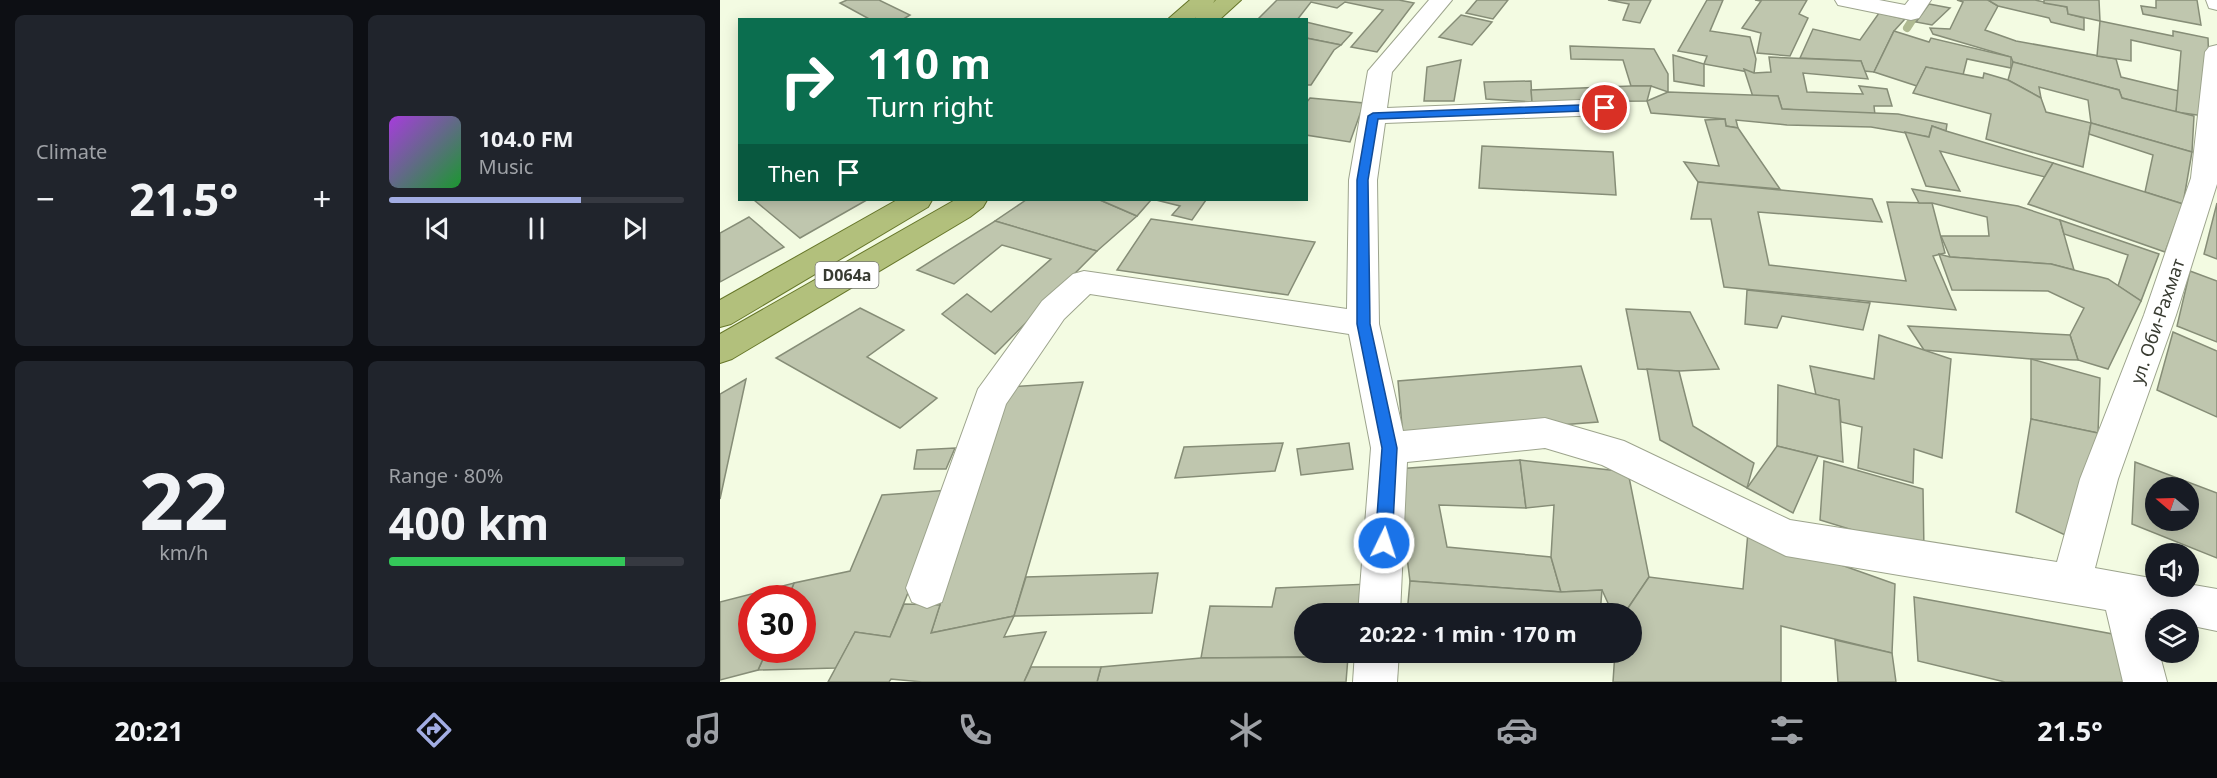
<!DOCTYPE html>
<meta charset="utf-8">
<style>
:root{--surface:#171b24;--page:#20242c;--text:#f1f3f6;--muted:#9ea1a6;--line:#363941;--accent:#a2ade3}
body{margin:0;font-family:"Noto Sans",sans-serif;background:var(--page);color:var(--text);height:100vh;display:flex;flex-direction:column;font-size:22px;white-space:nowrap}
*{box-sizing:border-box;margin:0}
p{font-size:20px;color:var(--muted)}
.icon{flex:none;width:33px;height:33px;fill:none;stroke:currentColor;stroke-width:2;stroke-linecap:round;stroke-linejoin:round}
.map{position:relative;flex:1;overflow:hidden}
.panel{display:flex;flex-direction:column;gap:15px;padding:15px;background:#0d0f14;width:720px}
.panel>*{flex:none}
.top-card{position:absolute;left:18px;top:18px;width:570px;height:183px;border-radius:0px;box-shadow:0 3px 15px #0003;background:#0b6e4f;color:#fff;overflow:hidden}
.needle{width:39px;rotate:289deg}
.fabs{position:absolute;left:1425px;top:477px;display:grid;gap:12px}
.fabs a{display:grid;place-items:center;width:54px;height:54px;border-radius:50%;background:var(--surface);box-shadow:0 3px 15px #0003;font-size:30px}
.speed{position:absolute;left:18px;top:585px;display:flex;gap:12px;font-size:30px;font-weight:700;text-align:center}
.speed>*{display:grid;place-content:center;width:78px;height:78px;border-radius:50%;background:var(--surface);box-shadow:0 3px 15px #0003;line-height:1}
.speed .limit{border:9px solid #d22;background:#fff;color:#111}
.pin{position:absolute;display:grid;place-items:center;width:51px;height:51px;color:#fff;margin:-26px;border:3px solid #fff;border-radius:50%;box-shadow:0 2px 6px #0007}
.me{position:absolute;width:66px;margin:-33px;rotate:4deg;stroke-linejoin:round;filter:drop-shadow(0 0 4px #0008)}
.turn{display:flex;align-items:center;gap:21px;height:126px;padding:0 30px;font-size:27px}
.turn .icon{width:78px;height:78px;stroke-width:2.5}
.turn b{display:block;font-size:42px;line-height:51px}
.then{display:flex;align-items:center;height:57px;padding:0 30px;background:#0003;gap:12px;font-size:22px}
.big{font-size:45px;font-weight:700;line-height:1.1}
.panel .card{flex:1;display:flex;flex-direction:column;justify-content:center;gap:9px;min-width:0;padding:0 21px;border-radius:9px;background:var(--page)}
.panel .dial{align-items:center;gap:0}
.dial b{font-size:78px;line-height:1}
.song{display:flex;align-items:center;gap:18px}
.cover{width:72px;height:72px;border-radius:9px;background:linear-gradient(135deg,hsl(280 70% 55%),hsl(130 70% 35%))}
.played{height:6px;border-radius:3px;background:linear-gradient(90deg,var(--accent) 65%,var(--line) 65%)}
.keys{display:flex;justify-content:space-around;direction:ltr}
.heat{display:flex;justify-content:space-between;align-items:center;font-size:33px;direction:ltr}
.charge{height:9px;border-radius:4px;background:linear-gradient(90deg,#34c759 80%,var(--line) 0)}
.panel .tiles{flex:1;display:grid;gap:15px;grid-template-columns:repeat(2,1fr)}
.trip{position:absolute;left:574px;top:603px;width:348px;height:60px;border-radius:30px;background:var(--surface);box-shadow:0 3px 15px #0003;font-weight:700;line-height:60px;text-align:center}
.menu{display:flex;height:96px;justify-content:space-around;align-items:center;background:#090b0e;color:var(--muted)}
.menu .icon{width:42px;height:42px}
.menu .active{color:var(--accent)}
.menu b{font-size:27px;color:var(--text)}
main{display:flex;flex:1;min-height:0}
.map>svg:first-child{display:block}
</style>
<main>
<section class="panel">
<div class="tiles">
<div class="card"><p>Climate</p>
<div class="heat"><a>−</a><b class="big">21.5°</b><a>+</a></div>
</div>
<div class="card">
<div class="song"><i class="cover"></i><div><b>104.0 FM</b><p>Music</p></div></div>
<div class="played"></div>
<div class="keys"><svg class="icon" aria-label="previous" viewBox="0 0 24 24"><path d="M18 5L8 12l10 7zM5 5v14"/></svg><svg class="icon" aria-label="pause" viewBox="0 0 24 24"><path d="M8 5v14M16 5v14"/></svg><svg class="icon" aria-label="next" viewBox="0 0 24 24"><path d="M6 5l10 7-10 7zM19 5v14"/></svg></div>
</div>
<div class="card dial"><b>22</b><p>km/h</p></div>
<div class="card"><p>Range · 80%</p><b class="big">400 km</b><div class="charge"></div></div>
</div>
</section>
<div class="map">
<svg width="1497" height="682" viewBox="0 0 1497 682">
<rect width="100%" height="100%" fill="#f3fbe2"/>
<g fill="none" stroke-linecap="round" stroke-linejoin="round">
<!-- stream -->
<path stroke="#afba91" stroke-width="8" d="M1187,28L1205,0"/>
</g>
<!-- building -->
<g fill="#bfc6ae" stroke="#868d77" stroke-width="1.5" fill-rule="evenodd">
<path d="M127,0H159L190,15L182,20H151L120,3Z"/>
<path d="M557,0H679L694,3L657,52L631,47L663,10L625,2L617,8L591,2L577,20H537Z"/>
<path d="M757,0H788L773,19L746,13Z"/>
<path d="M888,0H931L920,23L903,20L909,4Z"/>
<path d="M987,0H1003L990,31L1030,37L1036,59L1034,73L984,64L987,56L958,51Z"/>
<path d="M1035,0H1087L1079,14L1088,18L1070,56L1037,53L1041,33L1022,28L1041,1Z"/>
<path d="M1237,0H1268L1278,6L1265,30L1296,41L1396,59L1401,77L1459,91L1456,112L1402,98L1399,90L1293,62L1291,57L1213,34L1210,28L1230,29L1243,2Z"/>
<path d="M1268,0H1315L1347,7L1348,14L1364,18V30L1331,22L1329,18L1278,6Z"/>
<path d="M1324,0H1379L1380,21L1348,14L1347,7L1324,3Z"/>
<path d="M1436,0H1477L1481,25L1423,14L1421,6L1436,8Z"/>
<path d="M1209,4L1230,8L1212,25L1196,22Z"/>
<path d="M1159,13L1185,19L1174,31L1154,72L1144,71L1141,61L1080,58L1093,29L1140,40Z"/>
<path d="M741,15L772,22L752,45L719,37Z"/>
<path d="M1380,21L1453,36V31L1488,38L1491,117L1456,112L1461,51L1411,40V61L1377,56Z"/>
<path d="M586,22L632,33L621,45L586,38Z"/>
<path d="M1174,31L1209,42L1211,38L1291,57V68L1247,59L1243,75L1206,67L1197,86L1154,72Z"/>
<path d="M586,38L621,45L614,50L591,85H586Z"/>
<path d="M850,46L934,49L948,74V92L931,86H911L903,60L851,59Z"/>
<path d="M953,55L984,64V86L954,81Z"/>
<path d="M1049,57L1141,61L1148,79L1083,73L1087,92L1143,94L1139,86L1167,89L1172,106H1154L1155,115L1062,109L1058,96L1033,97L1024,69L1034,73L1051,72Z"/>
<path d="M741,60L734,101H704L707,67Z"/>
<path d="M1293,62L1399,90L1402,98L1474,116L1472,152L1371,123L1368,100L1319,87L1321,98L1288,80Z"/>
<path d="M1206,67L1263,78L1264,73L1288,80L1321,98L1326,112L1371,123L1363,167L1266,139L1271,114L1193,93Z"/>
<path d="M811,81L812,102L766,99L764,82Z"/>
<path d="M911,86H931L927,101L812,102L811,90Z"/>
<path d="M948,92L1058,96L1062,109L1178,114L1227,124L1226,131L1212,126L1209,137L1151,127L1067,125L1016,120L1018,128L1006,126L1005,119L931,113L927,101Z"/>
<path d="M590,98L644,103L630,142L586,135V103Z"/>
<path d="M1005,119L1006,126L1018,128L1060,189L978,182L964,162L999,166L985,120Z"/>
<path d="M1371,123L1472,152L1463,204L1425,192L1433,155L1369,134Z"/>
<path d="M1212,126L1226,131L1333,163L1325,177L1220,151L1240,191L1206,186L1185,132L1209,137Z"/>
<path d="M762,146L893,152L896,195L759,188Z"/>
<path d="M1333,163L1463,204L1445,252L1308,204Z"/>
<path d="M978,182L1152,199L1162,222L1038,212L1049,265L1186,281L1167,202L1212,203L1225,253L1213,256L1236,310L1004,287L991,219H971Z"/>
<path d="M1192,189L1298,206L1340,220L1354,270L1331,264L1230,257L1221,236H1269L1267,217L1212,203H1199Z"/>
<path d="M34,200H143L145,201L80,238Z"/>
<path d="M306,200H380L417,216L377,251L275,221Z"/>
<path d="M380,200H431L417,216Z"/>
<path d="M436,200H486L472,220L452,215L460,206Z"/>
<path d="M1497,203V259L1484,254Z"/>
<path d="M29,217L64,247L0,282V233Z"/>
<path d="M431,219L595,242L568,295L397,270Z"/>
<path d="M1340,220L1439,254L1421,301L1398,286L1408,255L1344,234Z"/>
<path d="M275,221L377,251L275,354L222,314L247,294L271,312L331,259L282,245L234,284L197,270Z"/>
<path d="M1219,254L1230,257L1331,264L1388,279L1421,301L1388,369L1358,360L1350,335L1364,308L1328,291L1232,290Z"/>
<path d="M1470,271L1497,281V342L1457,326Z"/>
<path d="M1027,290L1150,303L1143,330L1062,316L1057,328L1025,324Z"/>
<path d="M140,308L184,330L147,357L217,398L180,428L56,358Z"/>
<path d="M906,309L970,312L999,369L959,371L918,369Z"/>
<path d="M1188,326L1350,335L1358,360L1311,359L1204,350Z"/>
<path d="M1453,332L1497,351V417L1437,390Z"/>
<path d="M1159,335L1231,359L1222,458L1194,449L1193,483L1138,468L1142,427L1121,422L1119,400L1096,395L1090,366L1154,379Z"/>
<path d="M1311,359L1380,378L1378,433L1311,419Z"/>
<path d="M861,366L878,422L683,437L678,381Z"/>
<path d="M927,369L959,371L973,426L1034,463L1027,488L940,440Z"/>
<path d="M26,379L0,499V394Z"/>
<path d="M363,382L294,616L211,633L288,387Z"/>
<path d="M1058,385L1119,400L1123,462L1057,446Z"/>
<path d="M1311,419L1378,433L1345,535L1296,512Z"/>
<path d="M563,443L555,471L455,478L464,447Z"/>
<path d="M629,443L633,469L581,475L577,449Z"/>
<path d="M1057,446L1098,456L1073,513L1027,488Z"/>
<path d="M235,448L226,469H194L197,450Z"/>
<path d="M800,460L806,508L719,505L727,547L831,557L841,592L690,581L676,469Z"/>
<path d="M800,460L908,472L929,577L904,614H893L882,590L841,592L831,557L834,505L806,508Z"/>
<path d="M1104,461L1203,489L1204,552L1100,520Z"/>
<path d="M1415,462L1497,493V558L1412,524ZM1436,488H1468V520H1436Z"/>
<path d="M230,490L170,637L135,632L116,668L38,670L47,650H82V598H68L74,583L130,571L162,495Z"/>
<path d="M1028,532L1175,584L1172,653L1061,626V682H893L895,652H912V614H904L929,577L1023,589Z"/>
<path d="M438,573L432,613L294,616L306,577Z"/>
<path d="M690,581L841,592L882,590L880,614H687Z"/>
<path d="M74,583L68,598H32V650H47L38,670L0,680V602Z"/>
<path d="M650,584V614H585V652H651V656L481,658L490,606L552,607L556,588Z"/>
<path d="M1194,597L1398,635L1408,682H1285L1198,661Z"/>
<path d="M184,604L220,605L211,633L294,616L284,637L326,632L304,682H202L171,679L169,682H108L135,632L170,637Z"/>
<path d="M1115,640L1172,653L1176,682H1118Z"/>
<path d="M628,657L626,682H377L381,667L481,658Z"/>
<path d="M311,667H381L377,682H304Z"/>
</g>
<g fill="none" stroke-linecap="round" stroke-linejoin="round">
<defs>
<g id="street">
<path d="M709,0H732L672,72L667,108L885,99L894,102L898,107L894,112L885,115L665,123L657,180L659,324L683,431L825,418L904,441L1070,520L1337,562L1360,479L1424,315L1471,178L1485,52L1489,47L1497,45V184L1456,315L1398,479L1375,568L1436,579V586H1468V584L1497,589V631L1468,625V620L1430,618L1436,638V652H1439L1447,682H1403L1386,610L1066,556L882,465L825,448L687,462L680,614H638L651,448L629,334L370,294L344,319L286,404L222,602L207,608L192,602L186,588L258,389L322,301L353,274L364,271L627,309L629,180L648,71Z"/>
<path d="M1115,0H1159L1185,5L1189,0H1211L1199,18L1191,20L1118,5Z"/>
<path d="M1486,0H1497V10L1489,8Z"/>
<path d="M635,652H679L677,682H633Z"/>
</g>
<g id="primary">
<path d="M470,0H495L493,3L496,0H521L499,20H474L476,17L473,20H447Z"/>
<path d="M177,200H212L208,207L11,324L0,327V300Z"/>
<path d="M235,200H267L263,207L250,217L12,359L0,363V334Z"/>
</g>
</defs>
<!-- street casing -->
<use href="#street" stroke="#9da48d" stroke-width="2"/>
<!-- primary casing -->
<use href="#primary" stroke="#667629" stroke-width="2"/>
<!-- street -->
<use href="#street" fill="#fff" fill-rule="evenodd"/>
<!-- primary -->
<use href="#primary" fill="#b2c07c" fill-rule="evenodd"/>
</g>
<!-- route -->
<path fill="#1a73e8" stroke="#114b97" stroke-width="1.5" d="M885,104L889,105V110L658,119L648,180L650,324L677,448L672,543L669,548L664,550L658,548L655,543L662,448L637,324V180L648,116L653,113Z"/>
<g text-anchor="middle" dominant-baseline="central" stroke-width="4.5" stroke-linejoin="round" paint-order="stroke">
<!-- shield labels -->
<rect fill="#fff" stroke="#74766f" stroke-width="1.5" x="95.5" y="262" width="63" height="26" rx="4.5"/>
<g font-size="16" font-weight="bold" fill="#383b31">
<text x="127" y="275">D064a</text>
</g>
<!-- street labels -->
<g font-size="18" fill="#383b31" stroke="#fff">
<text transform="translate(1437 321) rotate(-71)">ул. Оби-Рахмат</text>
</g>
</g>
</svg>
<div class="fabs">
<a><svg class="needle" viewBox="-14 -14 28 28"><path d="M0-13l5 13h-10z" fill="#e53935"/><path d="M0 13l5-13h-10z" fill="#9ea1a6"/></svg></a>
<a><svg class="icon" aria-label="sound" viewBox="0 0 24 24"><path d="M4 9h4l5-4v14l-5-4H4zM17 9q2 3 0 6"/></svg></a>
<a><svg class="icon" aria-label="layers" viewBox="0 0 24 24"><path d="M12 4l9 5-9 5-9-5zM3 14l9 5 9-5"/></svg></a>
</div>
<div class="speed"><div class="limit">30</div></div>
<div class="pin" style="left:885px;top:108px;background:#d93025"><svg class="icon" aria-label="arrive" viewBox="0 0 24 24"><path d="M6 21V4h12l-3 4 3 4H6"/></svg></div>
<svg class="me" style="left:664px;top:543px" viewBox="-20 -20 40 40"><circle r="17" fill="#1a73e8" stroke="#fff" stroke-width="3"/><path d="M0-11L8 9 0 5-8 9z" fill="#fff"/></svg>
<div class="trip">20:22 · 1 min · 170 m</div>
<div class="top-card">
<div class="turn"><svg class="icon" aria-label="right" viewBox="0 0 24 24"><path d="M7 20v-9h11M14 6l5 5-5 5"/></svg><div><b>110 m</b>Turn right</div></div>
<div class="then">Then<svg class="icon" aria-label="arrive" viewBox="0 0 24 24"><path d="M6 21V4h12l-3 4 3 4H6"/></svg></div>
</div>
</div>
</main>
<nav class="menu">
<b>20:21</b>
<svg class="icon active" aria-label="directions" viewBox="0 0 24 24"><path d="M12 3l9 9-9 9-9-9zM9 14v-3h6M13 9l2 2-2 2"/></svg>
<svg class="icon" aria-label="music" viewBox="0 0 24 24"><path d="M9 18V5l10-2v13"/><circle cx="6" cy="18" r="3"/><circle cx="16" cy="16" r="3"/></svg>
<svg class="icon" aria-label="phone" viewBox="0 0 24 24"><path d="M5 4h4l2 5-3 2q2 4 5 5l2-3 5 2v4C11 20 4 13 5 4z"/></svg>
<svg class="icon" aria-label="climate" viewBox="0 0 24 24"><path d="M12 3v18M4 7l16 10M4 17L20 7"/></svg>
<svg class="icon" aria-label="car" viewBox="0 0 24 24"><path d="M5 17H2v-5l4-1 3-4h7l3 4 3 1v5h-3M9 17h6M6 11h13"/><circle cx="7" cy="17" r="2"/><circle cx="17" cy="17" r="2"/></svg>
<svg class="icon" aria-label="filters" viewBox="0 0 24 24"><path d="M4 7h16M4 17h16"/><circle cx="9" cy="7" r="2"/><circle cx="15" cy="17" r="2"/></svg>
<b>21.5°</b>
</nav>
